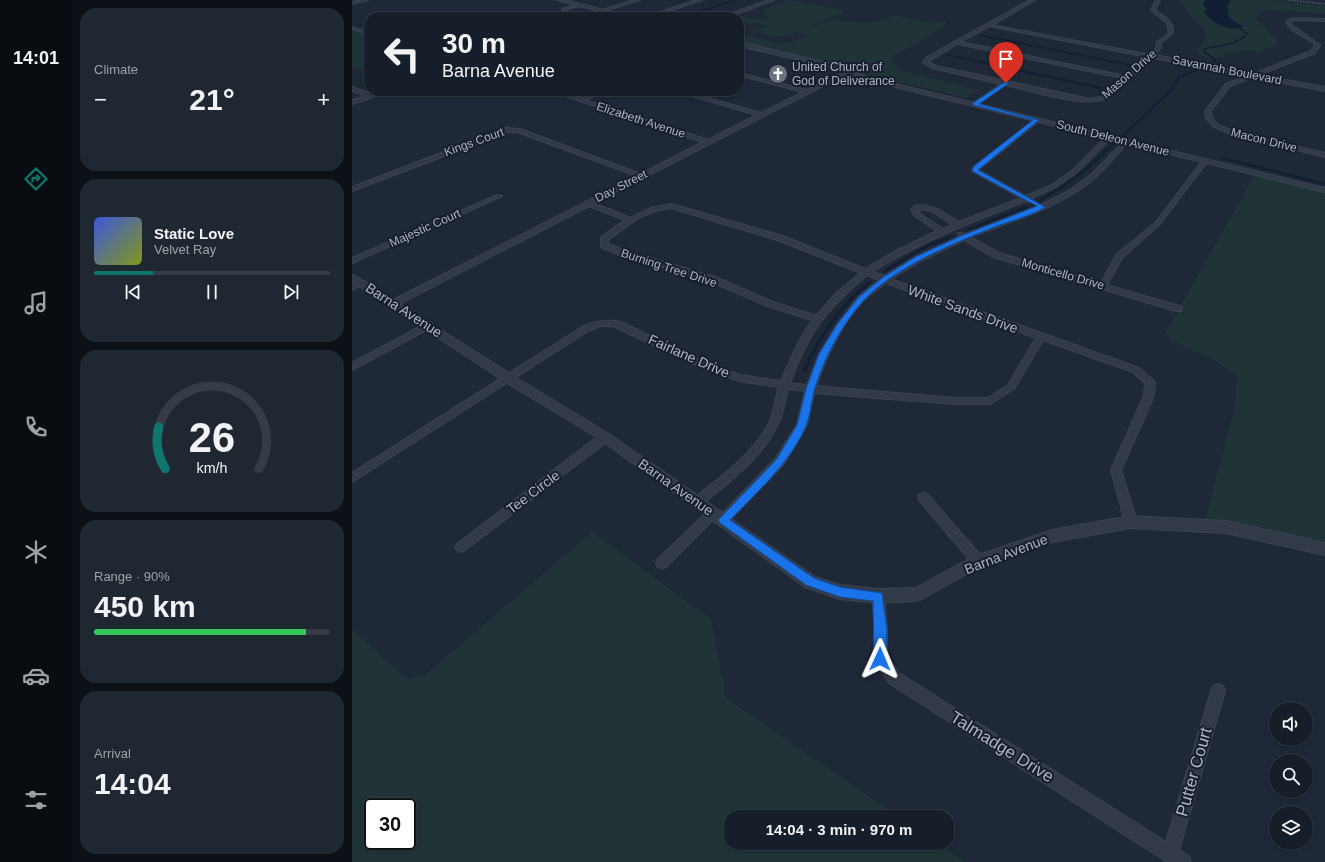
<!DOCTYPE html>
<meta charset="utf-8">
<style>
:root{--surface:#161e29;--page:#1f2731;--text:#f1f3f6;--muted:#9ea2a8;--line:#353c46;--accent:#0f766e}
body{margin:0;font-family:Helvetica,sans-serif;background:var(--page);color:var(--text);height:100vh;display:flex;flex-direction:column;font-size:15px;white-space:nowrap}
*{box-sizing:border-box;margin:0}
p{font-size:13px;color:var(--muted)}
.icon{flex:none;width:22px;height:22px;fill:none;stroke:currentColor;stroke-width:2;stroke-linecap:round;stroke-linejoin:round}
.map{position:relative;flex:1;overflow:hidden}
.sheet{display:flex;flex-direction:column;gap:8px;padding:8px;background:#0c1017;width:280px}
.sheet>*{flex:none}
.top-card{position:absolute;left:12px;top:12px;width:380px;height:84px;border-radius:16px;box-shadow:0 2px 6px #0003,0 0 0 1px var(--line);background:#161e29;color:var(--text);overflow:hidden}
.fabs{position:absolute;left:917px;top:702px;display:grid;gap:8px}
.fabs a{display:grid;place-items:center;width:44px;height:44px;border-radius:50%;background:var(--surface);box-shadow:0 2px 6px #0003,0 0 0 1px var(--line);font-size:20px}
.speed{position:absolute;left:12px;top:798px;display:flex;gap:8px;font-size:20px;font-weight:700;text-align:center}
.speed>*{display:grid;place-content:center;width:52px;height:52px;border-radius:50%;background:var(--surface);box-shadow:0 2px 6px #0003,0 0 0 1px var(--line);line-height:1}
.speed .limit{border:2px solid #111;border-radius:6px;background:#fff;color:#111}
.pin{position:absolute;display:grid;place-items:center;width:34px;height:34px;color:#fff;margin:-41px -17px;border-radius:50% 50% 50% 0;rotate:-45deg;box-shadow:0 0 4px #0007}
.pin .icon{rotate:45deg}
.me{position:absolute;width:44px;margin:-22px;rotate:1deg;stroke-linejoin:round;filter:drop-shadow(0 0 3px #0008)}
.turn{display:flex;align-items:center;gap:14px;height:84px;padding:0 12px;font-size:18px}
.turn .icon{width:52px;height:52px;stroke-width:2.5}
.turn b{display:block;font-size:28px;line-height:34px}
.big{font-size:30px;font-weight:700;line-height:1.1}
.sheet .card{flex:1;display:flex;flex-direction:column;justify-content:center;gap:6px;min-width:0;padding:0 14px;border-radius:16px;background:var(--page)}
.sheet .dial{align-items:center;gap:0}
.dial svg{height:104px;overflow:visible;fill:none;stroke:var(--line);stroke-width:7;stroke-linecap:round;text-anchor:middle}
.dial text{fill:var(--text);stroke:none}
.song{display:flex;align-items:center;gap:12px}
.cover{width:48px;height:48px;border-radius:6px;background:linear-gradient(135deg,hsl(230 70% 55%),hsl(70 70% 35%))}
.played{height:4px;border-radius:2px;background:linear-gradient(90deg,var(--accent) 25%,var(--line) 25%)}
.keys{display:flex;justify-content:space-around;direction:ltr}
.heat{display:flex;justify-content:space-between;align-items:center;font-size:22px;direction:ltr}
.charge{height:6px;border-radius:3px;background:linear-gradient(90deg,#34c759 90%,var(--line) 0)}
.trip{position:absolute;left:372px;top:810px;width:230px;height:40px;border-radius:16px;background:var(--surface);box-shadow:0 2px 6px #0003,0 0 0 1px var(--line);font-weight:700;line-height:40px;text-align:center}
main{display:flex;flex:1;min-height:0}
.tab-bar{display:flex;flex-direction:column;width:72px;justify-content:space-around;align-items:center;background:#090c10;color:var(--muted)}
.tab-bar .icon{width:28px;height:28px}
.tab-bar .on{color:var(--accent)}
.tab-bar b{font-size:18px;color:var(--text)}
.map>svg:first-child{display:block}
</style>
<main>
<nav class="tab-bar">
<b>14:01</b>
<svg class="icon on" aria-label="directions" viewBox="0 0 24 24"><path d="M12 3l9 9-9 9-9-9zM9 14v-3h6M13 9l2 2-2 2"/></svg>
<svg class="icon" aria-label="music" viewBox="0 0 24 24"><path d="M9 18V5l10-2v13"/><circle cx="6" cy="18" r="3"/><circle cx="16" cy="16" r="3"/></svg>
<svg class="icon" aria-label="phone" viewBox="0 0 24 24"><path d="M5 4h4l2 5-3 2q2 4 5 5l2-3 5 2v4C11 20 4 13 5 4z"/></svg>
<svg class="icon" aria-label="climate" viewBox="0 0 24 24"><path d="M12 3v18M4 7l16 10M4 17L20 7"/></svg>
<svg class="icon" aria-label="car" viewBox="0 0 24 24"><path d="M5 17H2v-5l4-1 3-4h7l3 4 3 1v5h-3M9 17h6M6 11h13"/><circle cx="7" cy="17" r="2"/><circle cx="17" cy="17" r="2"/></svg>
<svg class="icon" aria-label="filters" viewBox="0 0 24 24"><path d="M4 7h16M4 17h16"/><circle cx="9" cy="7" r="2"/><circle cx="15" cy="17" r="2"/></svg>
</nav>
<section class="sheet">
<div class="card"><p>Climate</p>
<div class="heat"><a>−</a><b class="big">21°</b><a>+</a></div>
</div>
<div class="card">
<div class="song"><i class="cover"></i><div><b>Static Love</b><p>Velvet Ray</p></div></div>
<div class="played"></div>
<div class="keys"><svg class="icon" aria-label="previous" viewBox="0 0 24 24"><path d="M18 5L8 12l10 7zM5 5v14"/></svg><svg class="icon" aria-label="pause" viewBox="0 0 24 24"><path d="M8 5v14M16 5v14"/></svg><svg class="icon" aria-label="next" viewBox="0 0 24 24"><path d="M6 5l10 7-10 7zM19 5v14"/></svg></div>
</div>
<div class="card dial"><svg viewBox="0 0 100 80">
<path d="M14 69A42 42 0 1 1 86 69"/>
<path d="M14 69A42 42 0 0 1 9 37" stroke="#0f766e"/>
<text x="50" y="56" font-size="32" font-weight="700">26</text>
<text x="50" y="72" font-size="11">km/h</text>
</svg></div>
<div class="card"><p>Range · 90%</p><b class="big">450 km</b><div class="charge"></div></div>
<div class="card"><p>Arrival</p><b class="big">14:04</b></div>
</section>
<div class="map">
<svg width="973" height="862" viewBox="0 0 973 862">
<rect width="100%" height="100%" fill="#1e2837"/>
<!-- green -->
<g fill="#203438" fill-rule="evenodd">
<path d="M438,0L491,10L492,12L454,29H456L472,22L488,20L512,23L528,21L543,15L579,23L594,21L592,28L539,57L547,70L625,90L614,98L387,43V34L429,44L438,43L456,35L443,32L429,37L402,31L416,26L402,23L387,28V17H376L383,15L417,21L411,14L415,8Z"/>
<path d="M828,0H853L851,5L869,26L882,29L883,20L877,18L875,7L878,0H922L973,6V13L914,10L907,14L905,19C910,28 921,32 926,42L921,47L905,52L890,50L858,60L844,52L854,37L853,29L840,18Z"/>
<path d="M0,30L17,35V74L0,67Z"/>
<path d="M903,174L973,191V544L853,519L882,412L886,376L859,358L820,341L814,332L826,311L831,313L833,308L828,307Z"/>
<path d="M240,532L359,619L374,698L547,817H379V843H585L613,862H0V629L55,679L72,676ZM21,807H55V841H21Z"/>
</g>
<!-- water -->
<path fill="#121e34" d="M853,0H878L875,7L877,18L892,27C878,33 860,23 852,12L855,9L851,5Z"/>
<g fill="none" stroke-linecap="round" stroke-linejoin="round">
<!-- stream-far3 -->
<g stroke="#121e34" stroke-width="1.5">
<path d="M332,17L383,0"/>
<path d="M628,35L778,65"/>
<path d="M596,55L680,73"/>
<path d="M858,65L864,60L853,53L852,49C867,45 883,46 895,34L886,27"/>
<path d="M837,73L850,68"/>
</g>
<!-- stream-far2 -->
<g stroke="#121e34" stroke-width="2">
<path d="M675,72L749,88"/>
<path d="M771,136L819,90L827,77L840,72"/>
<path d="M869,158L898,165"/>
<path d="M739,165L762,143"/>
</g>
<!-- stream-far1 -->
<g stroke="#121e34" stroke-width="2.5">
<path d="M894,164L973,184"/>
<path d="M689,200L719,181L740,164"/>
<path d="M616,230L674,207"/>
<path d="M533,271L571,248L598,237"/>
</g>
<!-- stream -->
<path stroke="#121e34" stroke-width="3" d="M452,370C469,335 488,306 518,282"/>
<defs>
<g id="minor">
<path d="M9,0H16L0,4V2Z"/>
<path d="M282,0H288L233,17H227Z"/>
<path d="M344,0H350L299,17H293Z"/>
<path d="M678,0H683L640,25L799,55L804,49L805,42L817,33L815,23L799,10L804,0H808L803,10C812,17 822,20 821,33L809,43L808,49L803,55L901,74L959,51L964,45L940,30L934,22L941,18L973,19V21L942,20L937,23L968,45L963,53L906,75L973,87V91L901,77L878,86L859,111L860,118L866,125L886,133L973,153V157L882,135L862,127L854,118L853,111L874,84L895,76L801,58C786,71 771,87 754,98C737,109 675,90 654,85L623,106L620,104L621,103L649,84L580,68L571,62L575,57ZM637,26L796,57L774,76L608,42ZM605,44L771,78L749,97L738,99L584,66L576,62Z"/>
<path d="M226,4L227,6L212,10L210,9Z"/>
<path d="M65,12L64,14L44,17L46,16Z"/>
<path d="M0,27L17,32V34L0,29Z"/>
<path d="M494,71L498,72L242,203L278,218L299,208L319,204L431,236L513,269L540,253L585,231L563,216L559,210L562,206C579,202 593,214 607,222L669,198L620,171L622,167L685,118L687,119V121L626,170L674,196L700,185L721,170L755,136L760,137L725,172L704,187L679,198L682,201L681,202L674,201C620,222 569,241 520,272L532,276L563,257L607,237L606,233L613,234L687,206L717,191L740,174L774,139L776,140V142C766,153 756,166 745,176C711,207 660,221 618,237L647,253L749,283L764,255L804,222L851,160H855V162L808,224L770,258L755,285L830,307V311H824L641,257L612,240L569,261L539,279L787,368L801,380L803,382L802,396L769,470L785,522L783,525L779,527L775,525L773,522L759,470L792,396L793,383L781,372L691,340L662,389L638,404H602L462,393L455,425L431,465L375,523L371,525L367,523L365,520L367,517L423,459L445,425L453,391L436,389C433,400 432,411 427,422C411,457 379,481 349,505L345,506L341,505L339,502L341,499C369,477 400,455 417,423C422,412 423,399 427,387L387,381L348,367L261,326H248L236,331L0,482V473L230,327C243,321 255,319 269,322L354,363L388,375L429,381L446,343L460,320L415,306L357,281L265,254L249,247V237L273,220L237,206L45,305H39V301L285,176L165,132H155L0,191V187L154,128L168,129L289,174L351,142L198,91C209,91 217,96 227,98C234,99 245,91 255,91L233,100L356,140L405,115L323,91H332L409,113L451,92L387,75V73L455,90ZM319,208L425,240L509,273L485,292L464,316L421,302L363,277L271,250L256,244V240L285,219L303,211ZM566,209L579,211L601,225L591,229L568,214ZM515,275L527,280L506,297L486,323L467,354L455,385L438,383C455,334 475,308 515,275ZM534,283L684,338L656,385L636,398H602L464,386C475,356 489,324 512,300C519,294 527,288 534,283Z"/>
<path d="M0,87L19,94L31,91H39L0,104V100L14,96L0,91Z"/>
<path d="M145,195L150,196L0,263V258Z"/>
<path d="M7,281H13L14,283L0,290V285Z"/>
<path d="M77,322L80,323V327L0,370V363Z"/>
<path d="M253,433L257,434L258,437L257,440L113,550L109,552L105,550L103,547L105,544L249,434Z"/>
<path d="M571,493L575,494L630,557L632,561L630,565L626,566L622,565L567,500L566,497L567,494Z"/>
<path d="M361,509L365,510L367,513L365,516L314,567L310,568L306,567L304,563L306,559L357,510Z"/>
<path d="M526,591L530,592L532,596L535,629V657L547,673L814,842L859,691L861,686L866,684L871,686L873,691L827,850L837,856L839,862H816L812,860L537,683L521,659L523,629L520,596L522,592Z"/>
</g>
<g id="tertiary">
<path d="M205,0H213L278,17H270Z"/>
<path d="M416,0H422L377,17H370Z"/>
<path d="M387,42L482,65L519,78L973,188V192L515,80L478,67L387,46Z"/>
<path d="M0,274L160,375L257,434L463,577L488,585L526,589L564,588L621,557L700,530L779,516L874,521L973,543V555L874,533L779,528L700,542L631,565L566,601L526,603L488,599L453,587L249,440L152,381L0,281Z"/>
</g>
</defs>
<!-- minor casing -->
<use href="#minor" stroke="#3b4351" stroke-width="2"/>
<!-- tertiary casing -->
<use href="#tertiary" stroke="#3b4351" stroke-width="2"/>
<!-- minor -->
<use href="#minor" fill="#323a48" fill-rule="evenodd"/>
<!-- tertiary -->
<use href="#tertiary" fill="#323a48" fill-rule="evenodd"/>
<!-- rail -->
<path stroke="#535d6f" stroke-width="1.5" stroke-dasharray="1.5 1.5" stroke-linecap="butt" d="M936,0L973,4"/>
</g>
<!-- route -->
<path fill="#1a73e8" stroke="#114b97" d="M653,82L657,83L627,104L687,120L626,170L693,207C682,215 658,221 645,226C602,243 543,267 511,301C489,326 473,356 463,388C459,400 459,414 454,426C438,463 406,491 378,520L462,578L488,587L530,593L535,629L534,659L533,663L528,665L524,663L522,659L521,601L488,597L454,585L368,523L366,520L424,460L445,425L454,389L467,354L486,323L507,297L530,278L563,257L609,236L685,206L620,171L622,166L681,120L621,105V103Z"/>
<!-- icons -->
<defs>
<symbol id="church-disc" viewBox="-11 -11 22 22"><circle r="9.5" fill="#6b7280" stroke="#181f2c"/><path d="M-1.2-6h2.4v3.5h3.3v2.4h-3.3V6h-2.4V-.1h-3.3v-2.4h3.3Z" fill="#fff"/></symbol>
</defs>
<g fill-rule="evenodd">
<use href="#church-disc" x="415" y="63" width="22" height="22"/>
</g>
<g text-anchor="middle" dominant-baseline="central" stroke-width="4" stroke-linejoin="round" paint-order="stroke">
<!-- far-poi labels -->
<g font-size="12" fill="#acb4c5" stroke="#181f2c" text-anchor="start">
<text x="440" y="67">United Church of<tspan x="440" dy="14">God of Deliverance</tspan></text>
</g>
<!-- far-street labels -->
<g font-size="12" fill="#acb4c5" stroke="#181f2c">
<text transform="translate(875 70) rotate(11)">Savannah Boulevard</text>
<text transform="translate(777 74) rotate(-41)">Mason Drive</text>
<text transform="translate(289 120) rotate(18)">Elizabeth Avenue</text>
<text transform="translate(761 138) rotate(14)">South Deleon Avenue</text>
<text transform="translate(912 140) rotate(14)">Macon Drive</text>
<text transform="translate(122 142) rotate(-20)">Kings Court</text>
<text transform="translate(269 186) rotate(-27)">Day Street</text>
<text transform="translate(73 228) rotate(-24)">Majestic Court</text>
<text transform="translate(317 268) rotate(18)">Burning Tree Drive</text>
<text transform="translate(711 274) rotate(16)">Monticello Drive</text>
</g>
<!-- street labels -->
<g font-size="14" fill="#acb4c5" stroke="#181f2c">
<text transform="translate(611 309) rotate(20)">White Sands Drive</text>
<text transform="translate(52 310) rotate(33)">Barna Avenue</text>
<text transform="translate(337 356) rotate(24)">Fairlane Drive</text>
<text transform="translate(324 487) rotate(35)">Barna Avenue</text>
<text transform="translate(181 492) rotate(-37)">Tee Circle</text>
<text transform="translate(654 554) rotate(-21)">Barna Avenue</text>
</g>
<!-- near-street labels -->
<g font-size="17" fill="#acb4c5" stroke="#181f2c">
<text transform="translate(650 747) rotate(32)">Talmadge Drive</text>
<text transform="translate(842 772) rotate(-74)">Putter Court</text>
</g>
</g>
</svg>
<div class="fabs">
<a><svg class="icon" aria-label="sound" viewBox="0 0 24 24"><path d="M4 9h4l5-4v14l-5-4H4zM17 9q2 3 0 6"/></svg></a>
<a><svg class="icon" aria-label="search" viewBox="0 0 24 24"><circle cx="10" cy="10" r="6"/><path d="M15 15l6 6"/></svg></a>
<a><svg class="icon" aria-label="layers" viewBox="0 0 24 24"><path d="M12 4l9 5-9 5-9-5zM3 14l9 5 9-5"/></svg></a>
</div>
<div class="speed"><div class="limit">30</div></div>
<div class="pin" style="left:654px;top:83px;background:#d93025"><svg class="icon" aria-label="arrive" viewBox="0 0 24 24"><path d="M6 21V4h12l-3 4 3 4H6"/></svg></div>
<svg class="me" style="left:528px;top:659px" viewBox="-20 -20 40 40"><path d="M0-17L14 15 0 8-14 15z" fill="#1a73e8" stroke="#fff" stroke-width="4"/></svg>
<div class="trip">14:04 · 3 min · 970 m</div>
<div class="top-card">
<div class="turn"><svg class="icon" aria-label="left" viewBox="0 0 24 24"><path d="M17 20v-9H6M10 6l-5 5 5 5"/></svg><div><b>30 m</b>Barna Avenue</div></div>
</div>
</div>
</main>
